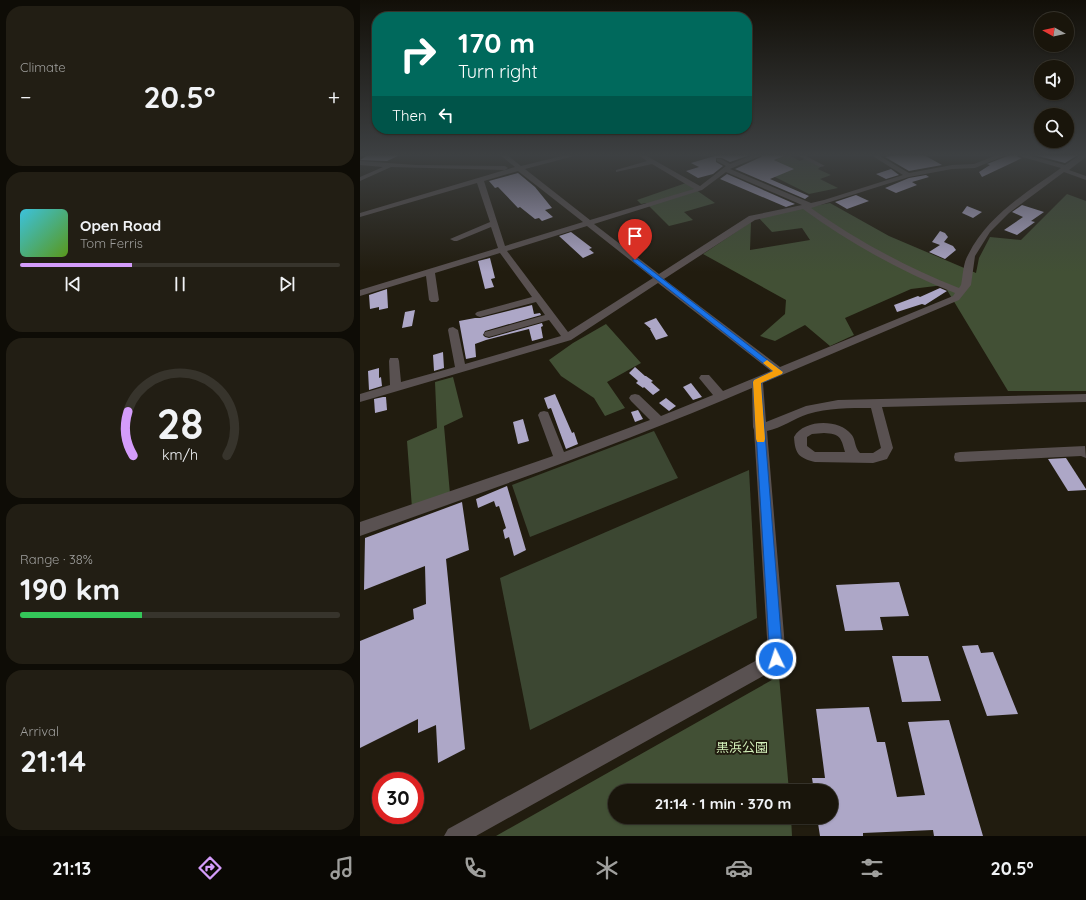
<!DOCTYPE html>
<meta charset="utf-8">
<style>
:root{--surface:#19150b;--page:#221e14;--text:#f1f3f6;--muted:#9f9f9d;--line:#37342c;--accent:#d49cfb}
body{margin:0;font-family:Quicksand,"Noto Sans JP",sans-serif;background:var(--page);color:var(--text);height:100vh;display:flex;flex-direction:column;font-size:15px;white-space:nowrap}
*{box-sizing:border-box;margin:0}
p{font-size:13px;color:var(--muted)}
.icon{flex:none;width:22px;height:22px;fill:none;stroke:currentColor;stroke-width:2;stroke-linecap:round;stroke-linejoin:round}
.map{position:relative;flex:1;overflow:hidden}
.details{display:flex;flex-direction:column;gap:6px;padding:6px;background:#0e0c06;width:360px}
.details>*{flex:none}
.top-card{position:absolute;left:12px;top:12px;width:380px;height:122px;border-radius:16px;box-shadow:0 1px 3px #0004,0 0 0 1px var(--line);background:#00695c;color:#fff;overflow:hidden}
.needle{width:26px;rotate:278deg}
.controls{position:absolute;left:674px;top:12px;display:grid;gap:8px}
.controls a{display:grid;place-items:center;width:40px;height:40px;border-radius:50%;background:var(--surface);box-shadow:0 1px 3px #0004,0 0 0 1px var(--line);font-size:20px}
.speed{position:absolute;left:12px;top:772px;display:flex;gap:8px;font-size:20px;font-weight:700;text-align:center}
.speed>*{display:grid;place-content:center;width:52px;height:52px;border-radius:50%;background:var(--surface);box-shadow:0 1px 3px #0004,0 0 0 1px var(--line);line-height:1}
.speed .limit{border:6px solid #d22;background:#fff;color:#111}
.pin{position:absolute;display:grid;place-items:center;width:34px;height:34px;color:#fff;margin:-41px -17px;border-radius:50% 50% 50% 0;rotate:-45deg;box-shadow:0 0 4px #0007}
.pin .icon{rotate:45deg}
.me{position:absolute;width:44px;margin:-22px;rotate:356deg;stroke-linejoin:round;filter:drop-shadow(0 0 3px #0008)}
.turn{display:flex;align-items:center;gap:14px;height:84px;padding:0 20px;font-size:18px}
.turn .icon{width:52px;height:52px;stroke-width:2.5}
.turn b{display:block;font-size:28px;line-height:34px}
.then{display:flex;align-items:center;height:38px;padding:0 20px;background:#0003;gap:8px;font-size:15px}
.big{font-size:30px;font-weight:700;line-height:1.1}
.details .tile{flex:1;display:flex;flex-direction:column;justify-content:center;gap:6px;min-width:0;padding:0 14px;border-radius:16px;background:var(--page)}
.details .dial{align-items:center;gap:0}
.dial svg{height:104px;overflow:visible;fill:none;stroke:var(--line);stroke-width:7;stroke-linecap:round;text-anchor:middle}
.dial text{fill:var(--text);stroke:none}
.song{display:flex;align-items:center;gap:12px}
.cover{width:48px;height:48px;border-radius:6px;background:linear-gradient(135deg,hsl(190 70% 55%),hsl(90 70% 35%))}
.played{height:4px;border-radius:2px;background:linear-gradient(90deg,var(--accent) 35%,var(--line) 35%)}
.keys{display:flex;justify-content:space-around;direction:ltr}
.heat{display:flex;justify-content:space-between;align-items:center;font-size:22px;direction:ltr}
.charge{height:6px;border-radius:3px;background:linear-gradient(90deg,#34c759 38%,var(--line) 0)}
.trip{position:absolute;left:248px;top:784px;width:230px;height:40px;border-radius:20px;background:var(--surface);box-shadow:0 1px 3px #0004,0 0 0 1px var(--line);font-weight:700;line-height:40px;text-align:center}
.tabs{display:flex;height:64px;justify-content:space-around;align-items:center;background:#0a0804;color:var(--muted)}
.tabs .icon{width:28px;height:28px}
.tabs .selected{color:var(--accent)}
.tabs b{font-size:18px;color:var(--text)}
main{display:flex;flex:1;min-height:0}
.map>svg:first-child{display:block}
</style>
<main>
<section class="details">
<div class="tile"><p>Climate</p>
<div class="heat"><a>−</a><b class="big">20.5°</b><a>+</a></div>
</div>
<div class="tile">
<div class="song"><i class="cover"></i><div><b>Open Road</b><p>Tom Ferris</p></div></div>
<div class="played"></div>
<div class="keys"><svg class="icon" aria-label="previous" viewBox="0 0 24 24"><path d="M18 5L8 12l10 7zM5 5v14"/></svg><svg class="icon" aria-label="pause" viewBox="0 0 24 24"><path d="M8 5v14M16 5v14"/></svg><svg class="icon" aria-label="next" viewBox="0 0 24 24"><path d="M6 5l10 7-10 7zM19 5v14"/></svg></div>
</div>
<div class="tile dial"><svg viewBox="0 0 100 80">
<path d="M14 69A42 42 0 1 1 86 69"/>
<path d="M14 69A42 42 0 0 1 10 35" stroke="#d49cfb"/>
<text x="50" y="56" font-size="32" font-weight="700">28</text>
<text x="50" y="72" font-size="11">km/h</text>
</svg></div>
<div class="tile"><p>Range · 38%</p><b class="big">190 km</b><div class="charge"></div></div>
<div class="tile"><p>Arrival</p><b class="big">21:14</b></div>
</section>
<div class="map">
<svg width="726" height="836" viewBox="0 0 726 836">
<rect width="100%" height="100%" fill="#211c0f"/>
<!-- green -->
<g fill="#3c4732">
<path d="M294,431L318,478L170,537L152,485Z"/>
<path d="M389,470L397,618L170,730L140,578Z"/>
</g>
<!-- forest -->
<g fill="#425035">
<path d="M429,155L440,161L446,158L461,166L458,169L471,175L460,179L478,188L449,194L413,176L433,169L415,160Z"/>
<path d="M326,183L355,203L324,212L333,220L309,226L286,203L281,204L277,200Z"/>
<path d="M707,194L726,201V391H648L584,285L551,289L485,318L494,335L470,346L445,325L415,341L400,336L425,314L426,300L343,254L391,222L390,250L450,240L442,228L412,232L398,217L470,203L529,236L616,273L619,258L630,237L661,240Z"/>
<path d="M246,324L281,363L247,382L265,408L245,416L234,398L201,376L189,360L213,343Z"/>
<path d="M93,377L103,417L84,426L90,494L52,508L47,441L77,428L75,382Z"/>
<path d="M419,676L429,791H255V817H431L432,836H136Z"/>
</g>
<!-- building -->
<g fill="#ada7c7">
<path d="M8,155H40L27,161L0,160Z"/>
<path d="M358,155H390L370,162L362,158H356V162L363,166L353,174L338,178L326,171L339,167L331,163Z"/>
<path d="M402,155H427L414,160L434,169L410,179L449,196L445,199L375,169L401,157Z"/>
<path d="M536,155H564L582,165L549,171L525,157Z"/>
<path d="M650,155H657L658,157L662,158L622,177L619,172L630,165L627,164Z"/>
<path d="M674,155H718L705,163Z"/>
<path d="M531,169L539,175L526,179L516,174Z"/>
<path d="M158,173L175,187L192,208L185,210L193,217L182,221L179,218L175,219L160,207L158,208L138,187L135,188L129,181Z"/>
<path d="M367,174L435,204L426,207L360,179Z"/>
<path d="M566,175L569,177L552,182L557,185L536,193L525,188L549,178Z"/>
<path d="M496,195L509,201L487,209L475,202Z"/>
<path d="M662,205L684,212L671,221L675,222L657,235L644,230L663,217L652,212Z"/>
<path d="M607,206L622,212L613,218L602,213Z"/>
<path d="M580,231L585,233L588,237L584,242L593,246L596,250L585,259L569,252L580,245L572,242Z"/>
<path d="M211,232L232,248L229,249L234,253L223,258L199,236Z"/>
<path d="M130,258L135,278L131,279L134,287L125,289L118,261Z"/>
<path d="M580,288L587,291L565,305L562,304L537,312L534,305L558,296L560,297Z"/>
<path d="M27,289L28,308L19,310V307L10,309L9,295Z"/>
<path d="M172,305L174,314L180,313L181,315L125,331L123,335L125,337L129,338L182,323L183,326L181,327L183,338L172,341L169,329L126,340L115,344L116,357L106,359L99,321L115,318H120Z"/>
<path d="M55,310L52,326L42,328L45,312Z"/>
<path d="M296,318L308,336L296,340L290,329H291L284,323Z"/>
<path d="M83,352L84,368L74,371L73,355Z"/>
<path d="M275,367L285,376H286L293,381L291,382L300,390L293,395L284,387L283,388L276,383L278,381L269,373Z"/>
<path d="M19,368V378L21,377L22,386L9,390L8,371Z"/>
<path d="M331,383L342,397L333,400L323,387Z"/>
<path d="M195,394L212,433L214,432L218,444L206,449L191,408L188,409L184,398Z"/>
<path d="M23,397H26L27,410L15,413L14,399Z"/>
<path d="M306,398L316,406L309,411L299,403Z"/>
<path d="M278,410L283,419L275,422L271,412Z"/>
<path d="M163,419L169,441L158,444L153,422Z"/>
<path d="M706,458L726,489V490L708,491L688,459Z"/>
<path d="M147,486L166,550L154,556L149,537L145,539L143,530L146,528L139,506L136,507L134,501L118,508L116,499Z"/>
<path d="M102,502L109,550L86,559L105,749L78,763L76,725L58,733V719L0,748V641L54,619L53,609L66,604L65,566L4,590L5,538Z"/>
<path d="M539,582L549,616L520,617L523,630L485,631L476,585Z"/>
<path d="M618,645L621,653L633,652L658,714L627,716L602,646Z"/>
<path d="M532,656H568L581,701L542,702Z"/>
<path d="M509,707L517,742H525L537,797L565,795L548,722L589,720L623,836H574L573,830L503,833V836H460L457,817H471V791H454L452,778H465L456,709Z"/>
</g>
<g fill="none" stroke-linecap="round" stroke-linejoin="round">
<!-- minor -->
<g fill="#595151" fill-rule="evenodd">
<path d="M140,155H147L161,166L206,155H215L214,156L165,169L230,220L334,189L292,164L256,172V170L287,161L278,155H285L340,186L366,166L357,161V159H361L370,164L393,155H401L400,156L370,169L451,203L464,200L543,175L511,155H518L549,173L592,165L614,164L637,155H645L644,156L615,168L592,169L549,177L451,208C496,240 548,268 599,288L601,285C603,276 603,263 608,255C628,215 666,193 701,168L659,156L658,155H667L705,165L720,155H726V157L709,170L726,176V180L704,172L649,213L630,232L615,256L611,285L599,300L403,383L406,422L446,406L478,400L726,394V402L522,407L533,448L527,459L513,463L455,462C439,458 435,454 434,437C444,419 479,419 491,434C496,439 494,447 500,453H513L521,448L511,408C489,408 468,408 448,414C433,419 422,428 407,431L426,659L423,665L116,836H84L88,829L408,654L394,430L393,427L392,388C264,443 132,489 0,536V522L193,456L178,415L180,412L184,411L188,412L204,452L290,420L271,401L269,398L271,395L275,394L279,395L301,416L353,395L339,378L341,375H349L363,391L411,371L298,283L211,340L0,402V394L30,385L29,361L30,358H38L39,361L41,382L95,367L88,330L89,328L93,327L98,330L105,364L201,336L189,320L129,337L125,336L124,334L125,332L185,315L176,302L120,317L117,316L115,314L117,312L172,297L140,253L75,273L79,300L77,302H71L69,300L66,276L0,296V290L138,248L131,227L97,241H94L90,239L130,222L117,183L0,217V213L155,167ZM158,171L223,222L145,246L124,181ZM366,172L442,205L389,216L299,274L234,224L342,190ZM443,209C489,243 542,272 595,293L593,296L420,367L304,279L395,220ZM227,226L293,278L208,332L147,251ZM464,433C480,434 481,437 485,452H455L447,446V437L452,434Z"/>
<path d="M437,155H444L465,166L460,167Z"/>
<path d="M0,161L56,165L145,166L148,168L145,170L31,167L0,181V177L23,167L0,165Z"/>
<path d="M725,446L726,458L721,456L600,462L595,461L594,457L595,453L600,452Z"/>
</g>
</g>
<!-- sky -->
<linearGradient id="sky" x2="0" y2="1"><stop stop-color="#120f08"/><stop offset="0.57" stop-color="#3d4042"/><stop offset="1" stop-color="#3d4042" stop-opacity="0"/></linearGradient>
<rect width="726" height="272" fill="url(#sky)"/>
<!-- route -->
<path fill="#1a73e8" stroke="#114b97" d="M273,259H277L423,372L422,374L401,383L423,659L421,664L416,666L412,664L410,659L393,382L394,380L413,371L273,261Z"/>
<!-- slow -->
<path fill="#f59e0b" d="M407,360L423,372L422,374L401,383L405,439L404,442H397L396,439L393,382L394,380L413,371L403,363Z"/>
<g text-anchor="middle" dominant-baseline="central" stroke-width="4" stroke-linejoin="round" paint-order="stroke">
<!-- near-park labels -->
<g font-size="13" fill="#d3efba" stroke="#211c0f">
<text x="382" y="747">黒浜公園</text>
</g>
</g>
</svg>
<div class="controls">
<a><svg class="needle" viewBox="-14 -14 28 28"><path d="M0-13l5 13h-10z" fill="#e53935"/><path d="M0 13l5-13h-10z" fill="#9f9f9d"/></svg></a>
<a><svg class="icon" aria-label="sound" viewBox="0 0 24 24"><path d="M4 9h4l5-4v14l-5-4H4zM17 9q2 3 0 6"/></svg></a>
<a><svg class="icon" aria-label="search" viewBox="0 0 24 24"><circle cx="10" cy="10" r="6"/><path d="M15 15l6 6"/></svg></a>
</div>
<div class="speed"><div class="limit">30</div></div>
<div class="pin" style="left:275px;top:260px;background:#d93025"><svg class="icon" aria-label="arrive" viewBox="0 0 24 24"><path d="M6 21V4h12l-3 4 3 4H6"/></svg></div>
<svg class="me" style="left:416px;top:659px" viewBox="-20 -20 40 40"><circle r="17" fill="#1a73e8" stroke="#fff" stroke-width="3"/><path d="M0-11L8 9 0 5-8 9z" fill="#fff"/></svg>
<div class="trip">21:14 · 1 min · 370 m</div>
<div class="top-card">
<div class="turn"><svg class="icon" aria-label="right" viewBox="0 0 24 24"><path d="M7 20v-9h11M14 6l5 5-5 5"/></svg><div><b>170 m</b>Turn right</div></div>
<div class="then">Then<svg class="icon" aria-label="left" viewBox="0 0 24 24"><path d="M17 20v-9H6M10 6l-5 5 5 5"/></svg></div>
</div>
</div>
</main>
<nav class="tabs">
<b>21:13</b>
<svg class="icon selected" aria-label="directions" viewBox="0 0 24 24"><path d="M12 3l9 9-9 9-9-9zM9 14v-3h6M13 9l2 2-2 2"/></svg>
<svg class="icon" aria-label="music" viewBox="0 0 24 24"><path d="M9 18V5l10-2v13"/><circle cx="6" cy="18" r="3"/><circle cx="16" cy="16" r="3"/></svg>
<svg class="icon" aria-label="phone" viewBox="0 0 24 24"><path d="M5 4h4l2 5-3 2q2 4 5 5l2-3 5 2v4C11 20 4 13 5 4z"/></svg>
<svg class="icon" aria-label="climate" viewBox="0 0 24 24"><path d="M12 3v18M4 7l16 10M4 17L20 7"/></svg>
<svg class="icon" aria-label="car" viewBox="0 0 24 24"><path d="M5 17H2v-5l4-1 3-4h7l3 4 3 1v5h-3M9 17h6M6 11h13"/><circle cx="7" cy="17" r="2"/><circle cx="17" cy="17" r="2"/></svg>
<svg class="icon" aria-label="filters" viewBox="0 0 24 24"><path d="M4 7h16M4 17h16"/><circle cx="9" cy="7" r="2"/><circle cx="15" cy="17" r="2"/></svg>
<b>20.5°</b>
</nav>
